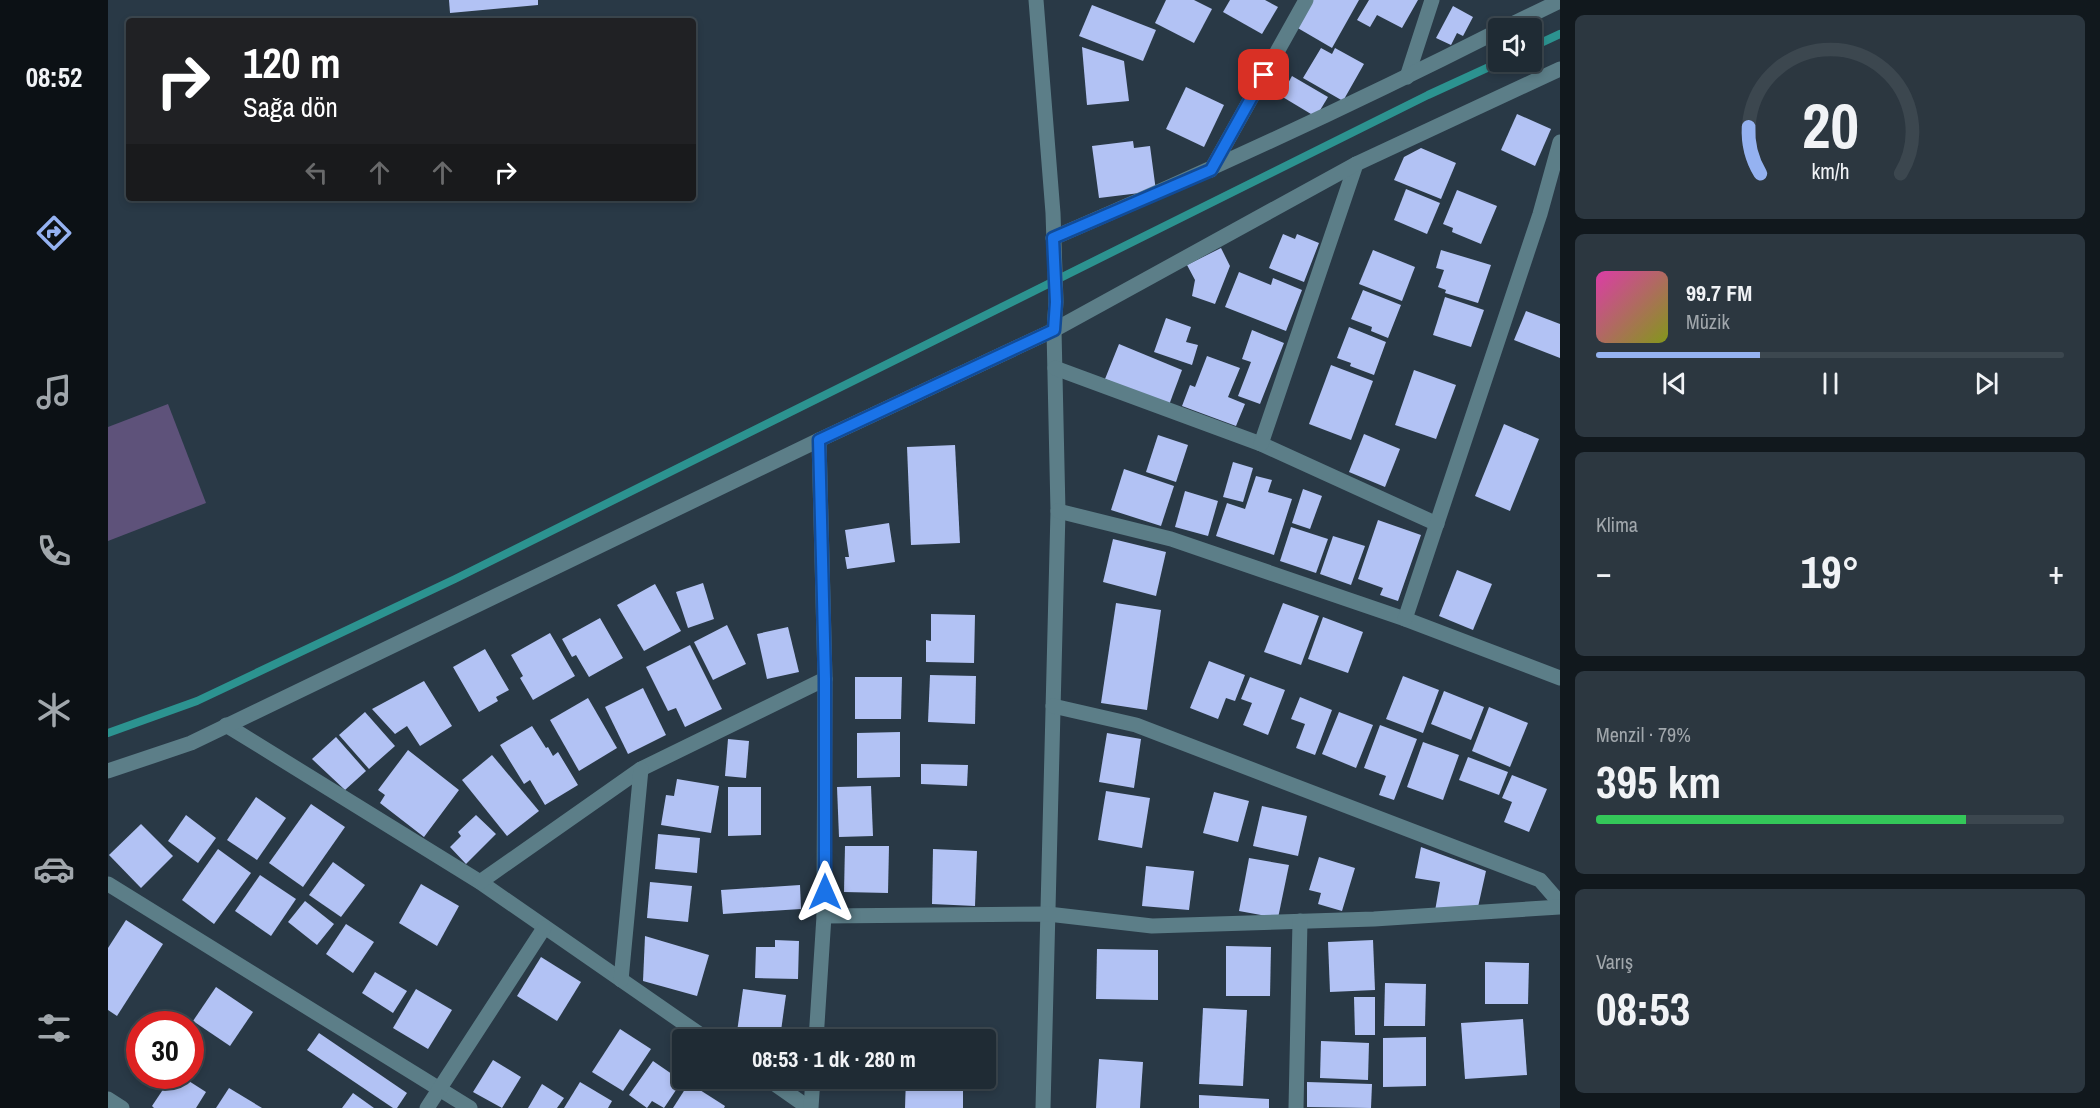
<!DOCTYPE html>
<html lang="tr">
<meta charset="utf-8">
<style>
:root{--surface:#1f2b34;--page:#2c3740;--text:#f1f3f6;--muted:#a1a7ac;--line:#3c474f;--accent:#95b2f1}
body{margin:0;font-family:"Archivo Narrow",sans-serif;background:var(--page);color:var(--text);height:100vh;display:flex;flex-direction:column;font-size:22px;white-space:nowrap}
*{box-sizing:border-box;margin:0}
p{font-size:20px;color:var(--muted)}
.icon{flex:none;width:33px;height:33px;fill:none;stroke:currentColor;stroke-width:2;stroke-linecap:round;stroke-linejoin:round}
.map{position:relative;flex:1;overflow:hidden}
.panel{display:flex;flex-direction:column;gap:15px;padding:15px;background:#11181d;width:540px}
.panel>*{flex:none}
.guide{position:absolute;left:18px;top:18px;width:570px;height:183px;border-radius:6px;box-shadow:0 3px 9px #0003,0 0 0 2px var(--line);background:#202124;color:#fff;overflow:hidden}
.tools{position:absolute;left:1380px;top:18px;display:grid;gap:12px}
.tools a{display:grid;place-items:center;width:54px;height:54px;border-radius:6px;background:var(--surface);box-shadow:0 3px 9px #0003,0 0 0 2px var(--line);font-size:30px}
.speed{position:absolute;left:18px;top:1011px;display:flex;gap:12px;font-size:30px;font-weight:700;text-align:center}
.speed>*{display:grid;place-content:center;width:78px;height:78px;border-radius:50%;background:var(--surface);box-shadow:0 3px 9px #0003,0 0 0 2px var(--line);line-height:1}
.speed .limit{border:9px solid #d22;background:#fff;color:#111}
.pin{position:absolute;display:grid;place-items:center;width:51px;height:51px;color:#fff;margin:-26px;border-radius:12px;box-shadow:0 3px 9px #0006}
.me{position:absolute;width:66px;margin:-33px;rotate:0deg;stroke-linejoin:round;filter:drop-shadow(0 0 4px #0008)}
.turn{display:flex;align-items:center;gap:21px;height:126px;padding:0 18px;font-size:27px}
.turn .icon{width:78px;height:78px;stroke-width:2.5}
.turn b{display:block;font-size:42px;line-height:51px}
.lanes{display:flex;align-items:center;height:57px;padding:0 18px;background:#0003;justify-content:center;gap:30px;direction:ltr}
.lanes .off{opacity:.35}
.big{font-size:45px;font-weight:800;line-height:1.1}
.panel .tile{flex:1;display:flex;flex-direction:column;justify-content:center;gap:9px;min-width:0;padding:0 21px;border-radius:9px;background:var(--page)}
.panel .dial{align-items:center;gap:0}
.dial svg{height:156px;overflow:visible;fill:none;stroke:var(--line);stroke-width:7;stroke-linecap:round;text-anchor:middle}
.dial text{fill:var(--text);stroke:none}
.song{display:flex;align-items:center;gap:18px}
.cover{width:72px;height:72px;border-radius:9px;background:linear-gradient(135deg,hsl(320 70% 55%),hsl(70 70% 35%))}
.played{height:6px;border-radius:3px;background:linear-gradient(90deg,var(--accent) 35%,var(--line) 35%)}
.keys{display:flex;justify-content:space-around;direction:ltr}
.heat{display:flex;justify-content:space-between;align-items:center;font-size:33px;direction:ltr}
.charge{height:9px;border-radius:4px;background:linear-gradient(90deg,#34c759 79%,var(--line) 0)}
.trip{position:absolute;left:564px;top:1029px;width:324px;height:60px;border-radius:6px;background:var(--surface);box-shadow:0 3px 9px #0003,0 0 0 2px var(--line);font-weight:800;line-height:60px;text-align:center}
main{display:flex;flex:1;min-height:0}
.dock{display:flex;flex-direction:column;width:108px;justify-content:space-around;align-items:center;background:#0c1115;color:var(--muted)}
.dock .icon{width:42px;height:42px}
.dock .on{color:var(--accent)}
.dock b{font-size:27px;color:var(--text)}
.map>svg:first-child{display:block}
</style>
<main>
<nav class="dock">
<b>08:52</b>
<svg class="icon on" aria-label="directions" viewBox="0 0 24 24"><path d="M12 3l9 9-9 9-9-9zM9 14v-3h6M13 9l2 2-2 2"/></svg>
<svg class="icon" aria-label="music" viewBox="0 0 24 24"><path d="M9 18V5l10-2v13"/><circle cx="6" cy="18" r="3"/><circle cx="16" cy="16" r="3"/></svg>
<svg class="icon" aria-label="phone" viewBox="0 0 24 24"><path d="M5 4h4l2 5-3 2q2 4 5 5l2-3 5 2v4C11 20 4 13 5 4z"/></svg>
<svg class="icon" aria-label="climate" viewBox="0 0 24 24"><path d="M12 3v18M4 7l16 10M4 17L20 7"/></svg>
<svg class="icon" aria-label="car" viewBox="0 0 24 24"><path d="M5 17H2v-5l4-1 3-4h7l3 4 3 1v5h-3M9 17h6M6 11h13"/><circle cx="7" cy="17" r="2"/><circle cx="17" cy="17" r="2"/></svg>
<svg class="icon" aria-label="filters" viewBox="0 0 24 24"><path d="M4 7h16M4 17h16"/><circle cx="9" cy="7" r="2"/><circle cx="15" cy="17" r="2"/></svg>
</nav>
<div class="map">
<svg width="1452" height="1108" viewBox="0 0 1452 1108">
<rect width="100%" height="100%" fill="#293946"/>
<!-- green -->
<path fill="#5e527a" d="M60,404L98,503L0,541V427Z"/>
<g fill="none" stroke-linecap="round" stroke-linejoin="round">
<!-- stream -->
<g stroke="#2c9390" stroke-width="8">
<path d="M1424,47L1452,34"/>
<path d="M0,733L89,701L347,579L1320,95L1392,62"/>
</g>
</g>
<!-- building -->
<g fill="#b2c2f4">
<path d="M341,0H430V5L342,13Z"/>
<path d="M1058,0H1086L1104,9L1086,43L1047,23Z"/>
<path d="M1122,0H1157L1170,7L1154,34L1115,12Z"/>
<path d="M1204,0H1251L1224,48L1188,27Z"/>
<path d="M1261,0H1310L1294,28L1269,15L1262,27L1249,20Z"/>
<path d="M984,5L1048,30L1035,61L971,36Z"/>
<path d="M1345,6L1365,17L1355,36L1349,33L1343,45L1328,38Z"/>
<path d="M974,47L1016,61L1021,101L979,105Z"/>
<path d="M1213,48L1224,54L1227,48L1256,64L1235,101L1195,78Z"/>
<path d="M1184,76L1220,97L1208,117L1173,96Z"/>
<path d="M1078,87L1116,105L1096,147L1058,129Z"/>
<path d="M1409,114L1443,129L1427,166L1393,150Z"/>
<path d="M1025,141L1026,148L1042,146L1048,191L991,198L984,146Z"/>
<path d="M1313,148L1348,163L1333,199L1286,180L1296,157Z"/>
<path d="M1298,189L1332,203L1319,234L1286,220Z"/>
<path d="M1349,190L1389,206L1373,244L1344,232L1345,228L1335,224Z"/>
<path d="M1175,234L1187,239L1189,234L1211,243L1196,282L1161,268Z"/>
<path d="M1113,248L1122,266L1107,304L1084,296L1087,280L1079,265Z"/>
<path d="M1265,250L1307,267L1294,301L1251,284Z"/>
<path d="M1333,250L1383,265L1370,303L1337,293L1338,290L1330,287L1336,270L1328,268Z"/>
<path d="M1131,272L1163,285L1165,278L1194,290L1178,331L1117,307Z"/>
<path d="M1255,290L1293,305L1280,338L1263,331L1264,327L1243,319Z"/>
<path d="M1337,297L1376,310L1363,347L1325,335Z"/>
<path d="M1418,311L1452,324V358L1406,340Z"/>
<path d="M1058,318L1083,327L1078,342L1090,345L1084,365L1046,352Z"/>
<path d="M1241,327L1278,342L1266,375L1242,366L1243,363L1229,358Z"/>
<path d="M1144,330L1176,343L1152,404L1130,396L1143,362L1134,359Z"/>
<path d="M1011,344L1074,370L1061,405L997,379Z"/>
<path d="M1099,356L1132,368L1120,397L1137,404L1128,426L1074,406L1082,385L1087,387Z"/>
<path d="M1223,365L1265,381L1243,440L1201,424Z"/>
<path d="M1306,370L1348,385L1328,439L1287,425Z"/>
<path d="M1396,424L1431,439L1402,511L1367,496Z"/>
<path d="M1256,434L1292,449L1277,487L1241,472Z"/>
<path d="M1050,435L1080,445L1068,482L1038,472Z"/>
<path d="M847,445L852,543L803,545L799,447Z"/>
<path d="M1125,462L1145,468L1135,502L1115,497Z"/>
<path d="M1016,469L1066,486L1053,526L1003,510Z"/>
<path d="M1148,476L1164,480L1160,492L1184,499L1166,555L1108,536L1119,503L1137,509Z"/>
<path d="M1195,489L1214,496L1202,529L1184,523Z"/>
<path d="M1077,491L1110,501L1100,536L1067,527Z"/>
<path d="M1270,520L1313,535L1290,601L1272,595L1275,588L1250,579Z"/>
<path d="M781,523L787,562L739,569L737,557H741L737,530Z"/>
<path d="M1183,527L1220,539L1208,573L1172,561Z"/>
<path d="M1225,536L1257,546L1243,585L1212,574Z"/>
<path d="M1005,539L1058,552L1048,596L995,582Z"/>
<path d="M1349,570L1384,584L1365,630L1331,616Z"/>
<path d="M595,583L606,619L580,628L568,592Z"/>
<path d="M547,584L573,631L536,651L509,605Z"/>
<path d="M1008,603L1053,610L1039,710L993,703Z"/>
<path d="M1175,603L1211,616L1193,665L1156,652Z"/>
<path d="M823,614L867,615L866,663L818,662V640L823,641Z"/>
<path d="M1215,617L1255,632L1240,673L1200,659Z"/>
<path d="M492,618L515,658L481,677L468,655L464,657L454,639Z"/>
<path d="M619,625L638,664L605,680L586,642Z"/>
<path d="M680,627L691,672L659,679L649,634Z"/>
<path d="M442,633L467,676L425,700L412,678L415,676L403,655Z"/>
<path d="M582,645L614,709L577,727L568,708L560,711L538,667Z"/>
<path d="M377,649L401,690L388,697L390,701L371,712L345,667Z"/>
<path d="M1101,661L1137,675L1127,701L1118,698L1110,719L1082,708Z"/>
<path d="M822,675L868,676L867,724L820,722Z"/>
<path d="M1295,676L1331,690L1315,733L1278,719Z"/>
<path d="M747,677H794L793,719H747Z"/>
<path d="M1142,677L1177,690L1160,735L1135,725L1144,703L1133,699Z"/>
<path d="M316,681L344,726L312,746L299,726L287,734L264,709Z"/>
<path d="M535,688L558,735L520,754L497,707Z"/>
<path d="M1336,691L1376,707L1363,740L1323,724Z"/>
<path d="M1192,697L1224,710L1207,755L1188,748L1197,724L1183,719Z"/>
<path d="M480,698L509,748L471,771L442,720Z"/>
<path d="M1381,707L1420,723L1402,767L1364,751Z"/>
<path d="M257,712L287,746L261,769L231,735Z"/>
<path d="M1231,712L1265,725L1248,768L1214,754Z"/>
<path d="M1272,725L1309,739L1286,800L1271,795L1278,776L1256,768Z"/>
<path d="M424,726L438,748L440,747L445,756L450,752L470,785L437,805L422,780L416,784L392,745Z"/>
<path d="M792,732V777L749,778V733Z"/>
<path d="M999,733L1033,739L1026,788L991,782Z"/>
<path d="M228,737L258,771L237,790L204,759Z"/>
<path d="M620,739L641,741L638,778L617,776Z"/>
<path d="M1315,742L1351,755L1335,800L1299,787Z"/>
<path d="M300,750L351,790L316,837L272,803L277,795L270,790Z"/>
<path d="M384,755L431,811L399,836L354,780Z"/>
<path d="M1360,757L1400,772L1391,795L1351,780Z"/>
<path d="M813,764L860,765L859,786L813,784Z"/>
<path d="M1404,775L1439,789L1421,832L1396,822L1404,802L1394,798Z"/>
<path d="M569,779L611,786L603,833L553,825L558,795L566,796Z"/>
<path d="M763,786L765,836L731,837L729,787Z"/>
<path d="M620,787H653V835L620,836Z"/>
<path d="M998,791L1042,798L1034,848L990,840Z"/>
<path d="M1106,792L1141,801L1130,842L1095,833Z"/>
<path d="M148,797L178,818L149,860L119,840Z"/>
<path d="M203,804L237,827L195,887L161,863Z"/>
<path d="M1154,806L1199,816L1190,856L1145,846Z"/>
<path d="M78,815L108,838L90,863L60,841Z"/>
<path d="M368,815L388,834L358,864L342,847L353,836L350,832Z"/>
<path d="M33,824L65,856L33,888L1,855Z"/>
<path d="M550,834L592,838L589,873L547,869Z"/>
<path d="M737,846H781L780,893L736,892Z"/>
<path d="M1313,847L1378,871L1370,907L1327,911L1332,882L1307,878Z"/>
<path d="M110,849L143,873L106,924L74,900Z"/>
<path d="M825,849L869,851L867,906L824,904Z"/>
<path d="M1211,857L1247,868L1234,911L1210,904L1213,893L1201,890Z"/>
<path d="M1141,858L1181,865L1170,918L1131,911Z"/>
<path d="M225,862L257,885L233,917L201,895Z"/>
<path d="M1038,866L1086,871L1081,910L1034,906Z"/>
<path d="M152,875L188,899L163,936L127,911Z"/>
<path d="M542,882L584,886L580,922L539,918Z"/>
<path d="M313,884L351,906L329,946L291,923Z"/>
<path d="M692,885L693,909L615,914L613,890Z"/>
<path d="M197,901L226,924L209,945L180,922Z"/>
<path d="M18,920L55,944L9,1016L0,1010V948Z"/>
<path d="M238,924L266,942L245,973L218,954Z"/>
<path d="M537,936L601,955L589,996L535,981Z"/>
<path d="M667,940L691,941L690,979L647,978L648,947H667Z"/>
<path d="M1265,940L1267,990L1222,992L1220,942Z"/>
<path d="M1118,946L1163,947L1162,996H1118Z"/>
<path d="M989,949L1050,950V1000L988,999Z"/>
<path d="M433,957L473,982L449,1021L409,996Z"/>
<path d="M1377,962L1421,963L1420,1004H1377Z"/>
<path d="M267,972L299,991L285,1013L254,993Z"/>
<path d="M1277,983L1318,984L1317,1026H1276Z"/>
<path d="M108,987L145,1012L122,1046L85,1021Z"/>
<path d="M308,989L344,1010L320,1049L285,1028Z"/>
<path d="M635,989L678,995L672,1038L629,1032Z"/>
<path d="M1246,997H1267V1035H1247Z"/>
<path d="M1095,1008L1139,1010L1135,1086L1091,1084Z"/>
<path d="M1415,1019L1419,1075L1357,1079L1353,1023Z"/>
<path d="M512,1029L543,1049L515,1091L484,1072Z"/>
<path d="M211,1033L299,1093L289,1108H285L199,1050Z"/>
<path d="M1318,1037V1086L1275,1087V1038Z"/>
<path d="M1213,1041L1261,1043L1260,1080L1212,1078Z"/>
<path d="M991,1059L1035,1062L1032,1108H988Z"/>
<path d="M385,1060L413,1077L394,1108L365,1092Z"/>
<path d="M545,1061L574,1081L556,1108L544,1101L539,1108L521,1095Z"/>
<path d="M64,1076H73L98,1092L88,1108H46L44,1106Z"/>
<path d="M798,1078H855V1108H797Z"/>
<path d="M472,1082L504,1101L500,1108H456Z"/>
<path d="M1199,1082L1264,1084L1263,1108L1199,1107Z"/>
<path d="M581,1083L617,1106L616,1108H565Z"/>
<path d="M434,1084L456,1098L449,1108H420Z"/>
<path d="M121,1088L154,1108H108Z"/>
<path d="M245,1093L266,1108H234Z"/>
<path d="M1091,1095L1161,1099V1108H1091Z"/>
</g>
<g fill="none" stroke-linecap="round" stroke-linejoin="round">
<!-- minor -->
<g stroke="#5c7e88" stroke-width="15">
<path d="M928,0L945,213L948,302L946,330L950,511L935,1108"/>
<path d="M1396,28L1452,1"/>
<path d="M1299,77L1324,0"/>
<path d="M1103,170L1198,0"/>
<path d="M945,238C1096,173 1244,105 1390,31"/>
<path d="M947,368L1153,444L1329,524"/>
<path d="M1153,444L1248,164"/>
<path d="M950,511L1063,539L1297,619L1452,678"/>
<path d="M1297,619L1432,214L1452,142"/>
<path d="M945,706L1028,725L1432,880L1452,903"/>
<path d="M118,725L372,882L600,1040"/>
<path d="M0,771L83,743L711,440L946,330L1248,164L1452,69"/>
<path d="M372,882L533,769L717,679"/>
<path d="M0,884L362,1108"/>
<path d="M716,916L940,914L1044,926L1266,919L1452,907"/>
<path d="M513,980L533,769"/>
<path d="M708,1040L716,916L717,679L711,440"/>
<path d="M658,1078L701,1108"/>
<path d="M0,1099L14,1108"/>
<path d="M319,1108L436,928"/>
<path d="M703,1108L705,1078"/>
<path d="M1188,1108L1192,921"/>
</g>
</g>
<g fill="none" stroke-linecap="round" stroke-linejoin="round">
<defs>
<path id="route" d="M717,892V679L711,440L946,330L948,302L945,238L1103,170L1156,75"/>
</defs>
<!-- route casing -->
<use href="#route" stroke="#114b97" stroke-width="15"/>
<!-- route -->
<use href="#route" stroke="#1a73e8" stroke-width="10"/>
</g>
</svg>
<div class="tools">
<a><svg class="icon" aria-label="sound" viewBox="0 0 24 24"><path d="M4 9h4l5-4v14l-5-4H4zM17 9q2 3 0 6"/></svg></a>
</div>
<div class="speed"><div class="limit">30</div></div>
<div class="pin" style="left:1156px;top:75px;background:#d93025"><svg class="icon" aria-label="arrive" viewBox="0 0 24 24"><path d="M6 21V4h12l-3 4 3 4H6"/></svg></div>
<svg class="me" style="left:717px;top:892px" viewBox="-20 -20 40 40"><path d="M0-17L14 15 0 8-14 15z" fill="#1a73e8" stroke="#fff" stroke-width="4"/></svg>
<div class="trip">08:53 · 1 dk · 280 m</div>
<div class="guide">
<div class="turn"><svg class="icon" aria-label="right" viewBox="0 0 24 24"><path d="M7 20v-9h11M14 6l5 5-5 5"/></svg><div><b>120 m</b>Sağa dön</div></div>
<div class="lanes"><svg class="icon off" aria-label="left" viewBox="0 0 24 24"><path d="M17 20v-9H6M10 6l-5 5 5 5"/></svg><svg class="icon off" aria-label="ahead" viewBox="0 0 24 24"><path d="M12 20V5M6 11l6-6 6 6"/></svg><svg class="icon off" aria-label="ahead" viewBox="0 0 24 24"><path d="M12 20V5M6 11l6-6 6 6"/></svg><svg class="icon" aria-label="right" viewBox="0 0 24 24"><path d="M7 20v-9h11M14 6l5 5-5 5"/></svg></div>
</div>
</div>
<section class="panel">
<div class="tile dial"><svg viewBox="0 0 100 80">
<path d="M14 69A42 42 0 1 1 86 69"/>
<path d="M14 69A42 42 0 0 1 8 45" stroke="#95b2f1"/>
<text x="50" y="56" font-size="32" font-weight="700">20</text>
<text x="50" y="72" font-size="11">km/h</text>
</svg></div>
<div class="tile">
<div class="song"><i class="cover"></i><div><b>99.7 FM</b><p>Müzik</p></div></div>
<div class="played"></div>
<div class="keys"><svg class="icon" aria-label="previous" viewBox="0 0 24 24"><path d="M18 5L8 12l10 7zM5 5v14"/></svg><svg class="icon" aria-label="pause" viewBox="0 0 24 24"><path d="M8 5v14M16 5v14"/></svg><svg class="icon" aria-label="next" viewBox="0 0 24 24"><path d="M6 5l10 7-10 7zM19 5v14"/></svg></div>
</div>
<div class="tile"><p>Klima</p>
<div class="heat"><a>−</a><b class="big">19°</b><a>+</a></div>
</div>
<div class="tile"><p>Menzil · 79%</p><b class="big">395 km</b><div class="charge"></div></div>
<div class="tile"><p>Varış</p><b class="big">08:53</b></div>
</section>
</main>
